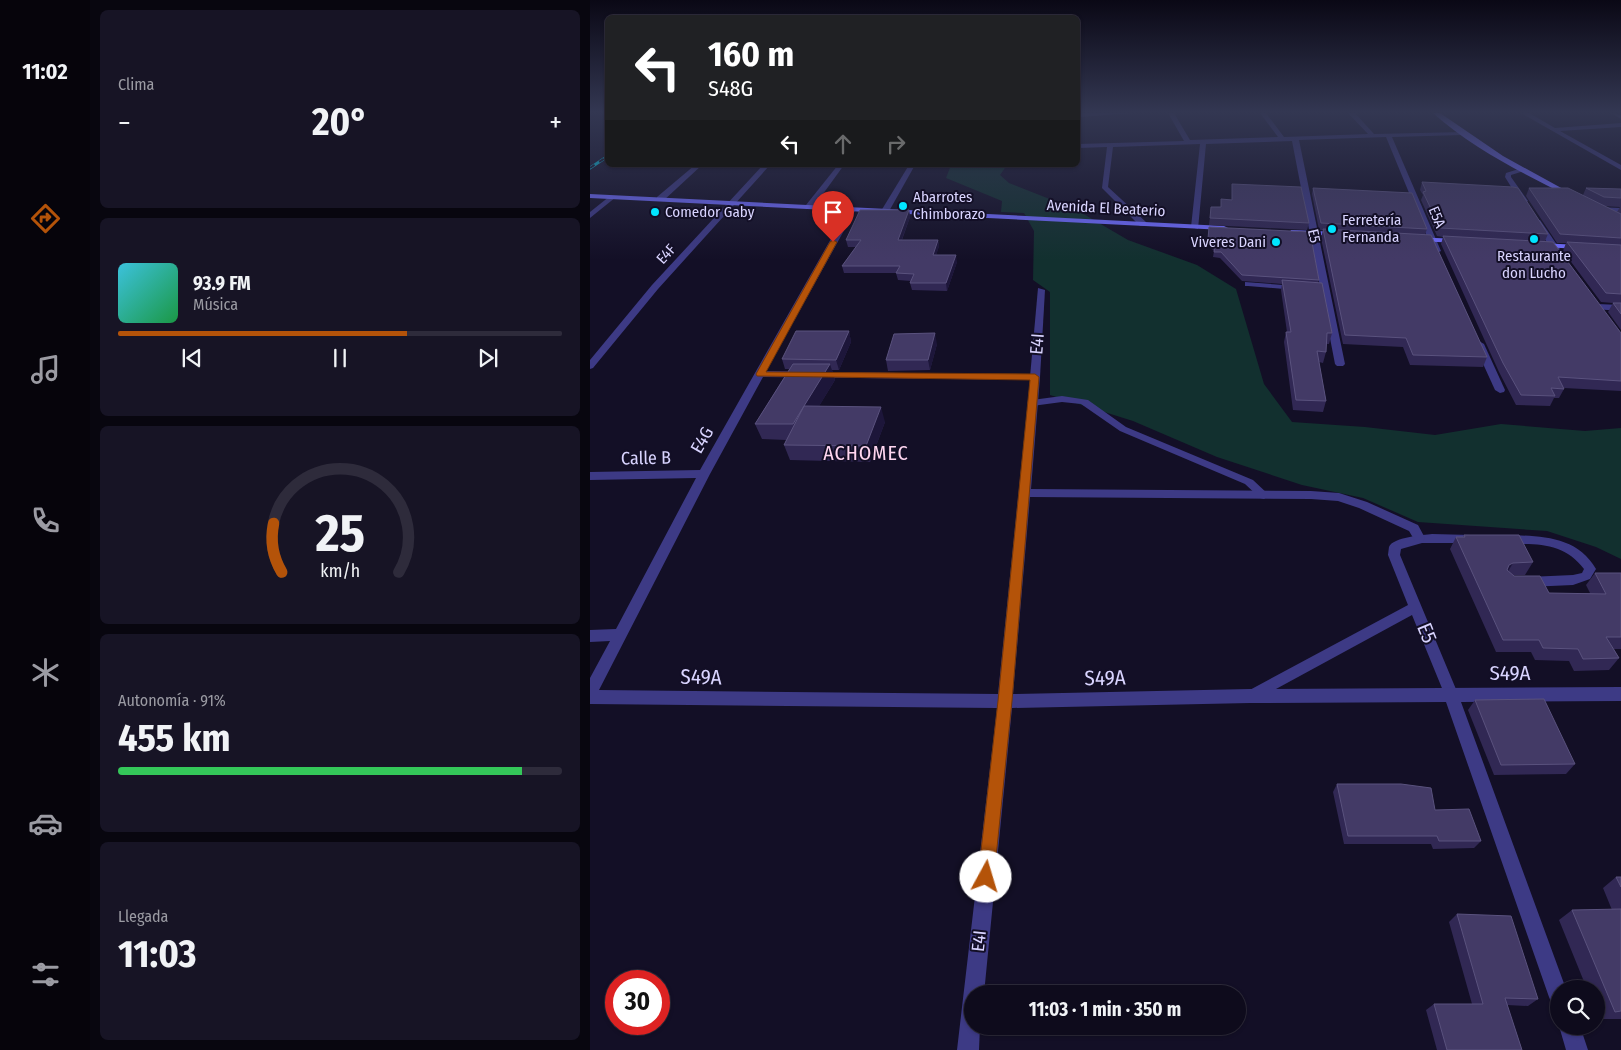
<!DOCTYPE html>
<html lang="es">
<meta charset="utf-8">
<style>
:root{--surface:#0e0b1c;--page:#171425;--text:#f1f3f6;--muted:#9b9ba3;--line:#2e2b3b;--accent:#b45309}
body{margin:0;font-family:"Fira Sans Condensed",sans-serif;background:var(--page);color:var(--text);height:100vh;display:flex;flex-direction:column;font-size:19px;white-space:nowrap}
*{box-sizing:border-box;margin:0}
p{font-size:16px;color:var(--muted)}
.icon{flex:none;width:28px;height:28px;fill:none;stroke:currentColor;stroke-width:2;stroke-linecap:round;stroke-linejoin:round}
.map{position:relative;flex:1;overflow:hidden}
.details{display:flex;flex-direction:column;gap:10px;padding:10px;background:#08060f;width:500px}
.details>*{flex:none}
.hud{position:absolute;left:15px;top:15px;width:475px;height:152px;border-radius:8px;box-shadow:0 1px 4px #0004,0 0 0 1px var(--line);background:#202124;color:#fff;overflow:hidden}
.controls{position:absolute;left:960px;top:980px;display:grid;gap:10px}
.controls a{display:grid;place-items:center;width:55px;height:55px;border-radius:50%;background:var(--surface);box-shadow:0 1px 4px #0004,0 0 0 1px var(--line);font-size:25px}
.speed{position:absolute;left:15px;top:970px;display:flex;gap:10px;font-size:25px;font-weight:700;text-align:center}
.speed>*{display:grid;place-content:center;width:65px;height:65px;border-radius:50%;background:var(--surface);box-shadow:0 1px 4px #0004,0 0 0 1px var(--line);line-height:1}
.speed .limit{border:8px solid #d22;background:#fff;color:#111}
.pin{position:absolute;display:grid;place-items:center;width:42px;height:42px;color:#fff;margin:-51px -21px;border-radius:50% 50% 50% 0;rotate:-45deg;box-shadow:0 0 5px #0007}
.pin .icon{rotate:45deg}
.me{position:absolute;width:55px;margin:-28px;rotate:6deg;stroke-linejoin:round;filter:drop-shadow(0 0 4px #0008)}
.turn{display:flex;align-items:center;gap:18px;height:105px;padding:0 20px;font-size:22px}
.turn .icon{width:65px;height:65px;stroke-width:2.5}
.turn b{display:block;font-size:35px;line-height:42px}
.lanes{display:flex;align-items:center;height:48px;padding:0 20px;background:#0003;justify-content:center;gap:25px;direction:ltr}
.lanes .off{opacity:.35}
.big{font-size:38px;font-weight:700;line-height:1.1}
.details .widget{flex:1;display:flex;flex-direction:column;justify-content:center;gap:8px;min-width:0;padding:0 18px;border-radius:8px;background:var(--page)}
.details .dial{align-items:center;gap:0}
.dial svg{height:130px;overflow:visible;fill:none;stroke:var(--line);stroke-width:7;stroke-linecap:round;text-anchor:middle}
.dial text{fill:var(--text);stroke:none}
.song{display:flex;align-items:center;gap:15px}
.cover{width:60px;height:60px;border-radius:8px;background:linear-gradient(135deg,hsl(190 70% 55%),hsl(140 70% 35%))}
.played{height:5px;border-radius:2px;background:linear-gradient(90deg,var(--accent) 65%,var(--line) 65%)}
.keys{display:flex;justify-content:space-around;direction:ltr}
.heat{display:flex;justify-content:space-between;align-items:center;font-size:28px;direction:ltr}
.charge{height:8px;border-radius:4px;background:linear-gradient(90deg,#34c759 91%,var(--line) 0)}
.trip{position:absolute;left:374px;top:985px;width:282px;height:50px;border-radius:25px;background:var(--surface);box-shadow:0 1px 4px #0004,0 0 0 1px var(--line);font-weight:700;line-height:50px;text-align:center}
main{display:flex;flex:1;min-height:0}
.menu{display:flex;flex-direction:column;width:90px;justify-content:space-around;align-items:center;background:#06040b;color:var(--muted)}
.menu .icon{width:35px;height:35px}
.menu .on{color:var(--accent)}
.menu b{font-size:22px;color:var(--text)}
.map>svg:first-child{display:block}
</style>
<main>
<nav class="menu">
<b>11:02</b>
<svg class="icon on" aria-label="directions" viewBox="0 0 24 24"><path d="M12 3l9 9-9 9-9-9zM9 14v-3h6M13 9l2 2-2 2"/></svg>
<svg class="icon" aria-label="music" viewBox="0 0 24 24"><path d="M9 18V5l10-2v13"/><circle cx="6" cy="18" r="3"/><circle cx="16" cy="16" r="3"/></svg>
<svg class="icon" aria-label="phone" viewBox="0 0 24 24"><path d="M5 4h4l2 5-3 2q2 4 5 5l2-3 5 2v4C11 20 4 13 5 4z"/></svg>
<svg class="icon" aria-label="climate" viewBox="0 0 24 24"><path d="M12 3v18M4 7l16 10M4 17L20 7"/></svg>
<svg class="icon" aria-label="car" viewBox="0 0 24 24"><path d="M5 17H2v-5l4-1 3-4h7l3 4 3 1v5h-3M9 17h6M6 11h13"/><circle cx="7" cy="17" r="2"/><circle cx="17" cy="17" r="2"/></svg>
<svg class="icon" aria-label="filters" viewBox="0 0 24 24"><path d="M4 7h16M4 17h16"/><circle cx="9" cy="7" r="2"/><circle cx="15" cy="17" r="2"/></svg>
</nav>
<section class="details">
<div class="widget"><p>Clima</p>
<div class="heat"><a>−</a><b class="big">20°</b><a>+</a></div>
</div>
<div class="widget">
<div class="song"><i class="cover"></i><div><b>93.9 FM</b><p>Música</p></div></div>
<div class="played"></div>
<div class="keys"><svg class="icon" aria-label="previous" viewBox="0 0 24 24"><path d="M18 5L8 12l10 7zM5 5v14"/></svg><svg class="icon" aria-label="pause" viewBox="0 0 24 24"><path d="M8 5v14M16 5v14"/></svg><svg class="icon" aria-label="next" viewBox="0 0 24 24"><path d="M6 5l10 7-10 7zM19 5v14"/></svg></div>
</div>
<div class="widget dial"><svg viewBox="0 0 100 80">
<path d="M14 69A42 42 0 1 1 86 69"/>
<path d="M14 69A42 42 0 0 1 9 39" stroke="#b45309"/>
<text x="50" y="56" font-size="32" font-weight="700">25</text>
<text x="50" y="72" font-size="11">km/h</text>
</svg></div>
<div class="widget"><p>Autonomía · 91%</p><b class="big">455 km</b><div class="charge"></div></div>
<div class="widget"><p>Llegada</p><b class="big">11:03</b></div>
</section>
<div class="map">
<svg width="1031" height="1050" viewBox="0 0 1031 1050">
<rect width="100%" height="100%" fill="#130f26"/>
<!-- green -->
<path fill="#12302f" d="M361,165H417L410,175L419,183L485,209L538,240L607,265L646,289L674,384L702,422L775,427L845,435L911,424L995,431L1031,428V559L1006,547L957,531L828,522L773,498L712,485L627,457L543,421L460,395V292L443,280L444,231L434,213L411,212L412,201L356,178Z"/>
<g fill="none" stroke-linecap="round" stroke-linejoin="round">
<!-- lane -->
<g fill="#3d3a85" fill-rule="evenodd">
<path d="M655,282L706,286L710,288L706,290L658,286H655Z"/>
<path d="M448,288L455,290L450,377L445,380L440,377Z"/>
<path d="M472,396L498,400L536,427L663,480L679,495L674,499L670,498L655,484L530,431L491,404L472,402L442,406L437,403L442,400Z"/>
<path d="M842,534L881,535L887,539L881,543H832L811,549L810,555L868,694L866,698L861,700L856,698L822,615L666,700L661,702L656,700L654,696L656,692L818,605L798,555C798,555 799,547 799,547C803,537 833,535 842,534Z"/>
<path d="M917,535C951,536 987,536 1006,569L1000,579L983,585L938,587L934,585L932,582L934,579L938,577L983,575L992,573L994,569C978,548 958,544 933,544C926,543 919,544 913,542L911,539L913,536Z"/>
</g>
<!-- street -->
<g fill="#3d3a85" fill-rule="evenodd">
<path d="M488,113H544L488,117Z"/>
<path d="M578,113H584L600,140L688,137L670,113H676L694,137L778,134L758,113H765L784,134L874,132L872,135L802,137L851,251L847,253L843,251L796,137L709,140L755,364L753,366H747L745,364L702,141L616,144L608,229L601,227L610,144L523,147L518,187L556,222V226H550L512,188L517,147L488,148V144L594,141Z"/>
<path d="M931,113H939L965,128L1031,123V127L970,131L1031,165V170Z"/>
<path d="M1021,113L1031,115V119Z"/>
<path d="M105,165H112L73,201H67V197Z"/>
<path d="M173,165H180L68,289L3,368L0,369V360L62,285Z"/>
<path d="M248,165H254L222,209H216V205Z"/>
<path d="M319,165H325L298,213H292L291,211Z"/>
<path d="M932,168L935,170L934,171L921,175V177L938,201L934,203H931L915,177L916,173Z"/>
<path d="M20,196L26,197L0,218V212Z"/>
<path d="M259,207L266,209L176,371L449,375L450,377L441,489L721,491L749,493L777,502L828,525L835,538L833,541H825L819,531L769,508L748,501L721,499L440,497L423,694L660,689L1031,687V701L871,702L976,989H969V1007L962,1004L959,997L856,702L660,703L422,708L394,994H382V1026H390L389,1050H367L407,708L0,704V678L20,641L0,642V630L26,629L106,478L0,480V472L110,470ZM173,377L440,380L408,694L9,690L120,474Z"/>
<path d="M1004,207L1031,208V212L1007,211L1003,209Z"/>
<path d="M944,220H950L974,255L973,257H967L943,222Z"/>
<path d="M1007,304L1031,305V311L1004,309V305Z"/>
<path d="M889,341L894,344L915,390L914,392L910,393L905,390L884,344Z"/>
<path d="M969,1026H990L998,1050H976Z"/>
</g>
<!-- secondary -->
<g fill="#6f6bff" fill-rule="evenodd">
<path d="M843,113H850L913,156L984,195L978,196C932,173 882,148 843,113Z"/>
<path d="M0,194L634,226L638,228L634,230L0,198Z"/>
<path d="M701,230L749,232L753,234L749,236L704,234L700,232Z"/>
<path d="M823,237L869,239L873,241L869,243L826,241H823Z"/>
<path d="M948,243L991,245L995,247L991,249L951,247H948Z"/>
</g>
<defs>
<path id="rail" d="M0,168L18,156"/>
</defs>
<!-- rail casing -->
<use href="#rail" stroke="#00e5ff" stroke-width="3"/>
<!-- rail -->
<use href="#rail" stroke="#130f26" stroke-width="2" stroke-dasharray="5.5" stroke-linecap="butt"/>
</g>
<!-- wall -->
<g fill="#312854" fill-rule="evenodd">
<path d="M832,182L958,234L955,241L1031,333V391L974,388V389L969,398H964L960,406L926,405L909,372L851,244L853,237L847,236L831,200L833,195L830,190Z"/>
<path d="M642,184L719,223L717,230L619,225L621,207H631V199L642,200Z"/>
<path d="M723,188L837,229L835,235L897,357L893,367L820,365L813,347L753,344L731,238L733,230H729L722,194Z"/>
<path d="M939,188L993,195L996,188L1031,189V330L1018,312L1023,303L1011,302L973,251L976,243H967L936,196ZM1013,206L1030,207L1027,212Z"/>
<path d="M319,210L320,217L312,240H348L349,246L346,255L367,262L357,291L322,290L320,283L321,281L308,280L306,273H254L252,266L266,247H258L256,240Z"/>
<path d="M619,227L729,280L728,283L742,333L739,344H736V352L733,363L729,362L736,401L733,412L703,410L694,342L696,332H697L691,290L692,284L652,281L630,258L623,257L624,251L618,245Z"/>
<path d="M259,331L261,342L249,370H242L245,380L229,406L295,422L280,462L200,460L194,445L196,440L172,439L165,424L199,369H195L192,359Z"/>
<path d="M347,344L340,370L298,371L296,360Z"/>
<path d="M874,535L943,562L935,575H923L959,593H1000L996,585L1005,573H1031V649H1024L1029,658L1019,670L984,671L979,661L945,660L941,652H906L860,549L866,537H873Z"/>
<path d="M885,700L985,764L976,774L904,775L878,710Z"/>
<path d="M747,784L845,810L891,841L884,848L843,849L841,844H754L743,792Z"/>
<path d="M1026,877H1031V1019H1010L1006,1011V989H997L969,920L982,910H1022L1013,888Z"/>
<path d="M867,914L948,999L938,1006L917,1005L932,1050H847L836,1010L844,1004H882L859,922Z"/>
</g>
<!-- shaded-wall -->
<g fill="#1d163a">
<path d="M319,210L320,217L309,247L308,240Z"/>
<path d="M348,240L349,246L344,262L343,255Z"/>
<path d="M366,255L367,262L357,291L356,283Z"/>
<path d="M259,331L261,342L249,370L246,360Z"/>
<path d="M345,333L347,344L340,370L338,360Z"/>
<path d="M240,364L245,380L220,421L214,406Z"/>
<path d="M291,407L295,422L280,462L276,446Z"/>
<path d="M923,563L916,575L911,578L919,565Z"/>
</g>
<!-- building -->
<g fill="#433a66" stroke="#5a527e">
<path d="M832,182L923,187L928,188L958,234L850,228L833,192L836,191Z"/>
<path d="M642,184L711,187L719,223L620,218L621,207H631V199L642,200Z"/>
<path d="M723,188L822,193L837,229L731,223Z"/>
<path d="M939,188H978L1031,214V238L970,234Z"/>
<path d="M996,188L1031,189V198L1014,197Z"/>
<path d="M270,210H319L308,240H348L343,255H366L356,283H320L324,274L306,273L310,266H252L271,240H256Z"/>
<path d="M619,227L720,232L729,280L652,275L631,252H624L625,246L618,239Z"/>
<path d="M733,229L841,235L897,357L823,355L816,338L755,335Z"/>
<path d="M853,236L963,242L1031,333V381L968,377L974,389L961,388L965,396L931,395L913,363Z"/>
<path d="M977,242L1031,245V294L1016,293Z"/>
<path d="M692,280L732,283L742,333H737L736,352L727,351L736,401L706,400L696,332H701Z"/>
<path d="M1023,303H1031V314Z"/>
<path d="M206,331H259L246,360L192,359Z"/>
<path d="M345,333L338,360H296L304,334Z"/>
<path d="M203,364H240L214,406L291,407L276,446L194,445L214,406L203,424H165Z"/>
<path d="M874,535H929L943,562L923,563L919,565L917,570L924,576H950L959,593L1016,594L1005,573H1031V637H1016L1029,658L993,659L988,649L953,648L949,640H913L866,537H875Z"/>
<path d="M954,699L985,764L911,765L885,700Z"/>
<path d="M747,784H811L841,788L845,810L879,809L891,841H849L847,836H758Z"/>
<path d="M1026,877H1031V887Z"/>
<path d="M1031,909V1011L1025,1012L982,910Z"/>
<path d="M867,914L921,916L948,999L915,998L932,1050H857L844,1004H893Z"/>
</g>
<!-- sky -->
<linearGradient id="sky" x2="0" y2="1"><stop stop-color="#0a0815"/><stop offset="0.43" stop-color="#333752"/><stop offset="1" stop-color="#333752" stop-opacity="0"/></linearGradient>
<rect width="1031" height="260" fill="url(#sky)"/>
<!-- route -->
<path fill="#b45309" stroke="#753606" d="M243,240L247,242L176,372L445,374L449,377L422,701L404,877L402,883L396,885L390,883L388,877L408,701L440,380L167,376L166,374L240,242Z"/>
<!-- markers -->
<g fill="#00e5ff" stroke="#130f26" stroke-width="2">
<circle cx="313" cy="206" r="5"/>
<circle cx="65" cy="212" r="5"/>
<circle cx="742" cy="229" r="5"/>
<circle cx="944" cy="239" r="5"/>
<circle cx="686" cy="242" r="5"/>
</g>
<g text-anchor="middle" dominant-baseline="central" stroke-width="4" stroke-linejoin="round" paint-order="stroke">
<!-- far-poi labels -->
<g font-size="15" fill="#d9d4ff" stroke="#130f26" text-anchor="start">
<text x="323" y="197">Abarrotes<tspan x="323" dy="17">Chimborazo</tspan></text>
<text x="75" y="212">Comedor Gaby</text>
<text x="752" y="220">Ferretería<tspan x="752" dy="17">Fernanda</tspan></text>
<text x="676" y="242" text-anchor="end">Viveres Dani</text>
<text x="944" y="256" text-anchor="middle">Restaurante<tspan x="944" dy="17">don Lucho</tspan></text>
</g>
<!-- far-street labels -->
<g font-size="15" fill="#d9d4ff" stroke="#130f26">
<text transform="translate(516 208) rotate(3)">Avenida El Beaterio</text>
<text transform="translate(847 217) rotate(67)">E5A</text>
<text transform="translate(724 236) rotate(78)">E5</text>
<text transform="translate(76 254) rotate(-48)">E4F</text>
</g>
<!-- street labels -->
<g font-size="18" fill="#d9d4ff" stroke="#130f26">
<text transform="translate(447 344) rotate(-86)">E4I</text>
<text transform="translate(112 440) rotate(-60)">E4G</text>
<text transform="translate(56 458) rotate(-1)">Calle B</text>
<text transform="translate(389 941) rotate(-84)">E4I</text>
</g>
<!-- quarter labels -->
<g font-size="20" letter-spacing="1" fill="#ffd6f0" stroke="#130f26">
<text x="276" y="453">ACHOMEC</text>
</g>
<!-- near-street labels -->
<g font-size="21" fill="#d9d4ff" stroke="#130f26">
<text transform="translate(837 633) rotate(68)">E5</text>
<text x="920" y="673">S49A</text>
<text transform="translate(111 677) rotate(1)">S49A</text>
<text transform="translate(515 678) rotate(-1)">S49A</text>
</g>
</g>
</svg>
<div class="controls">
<a><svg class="icon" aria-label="search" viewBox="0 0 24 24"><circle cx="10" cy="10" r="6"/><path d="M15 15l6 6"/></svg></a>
</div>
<div class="speed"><div class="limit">30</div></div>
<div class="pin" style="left:243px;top:242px;background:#d93025"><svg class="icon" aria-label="arrive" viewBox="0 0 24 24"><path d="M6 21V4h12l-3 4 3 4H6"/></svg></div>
<svg class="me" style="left:396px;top:877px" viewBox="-20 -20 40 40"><circle r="19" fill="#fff"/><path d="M0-13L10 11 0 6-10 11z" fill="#b45309"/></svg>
<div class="trip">11:03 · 1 min · 350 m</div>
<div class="hud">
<div class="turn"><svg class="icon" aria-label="left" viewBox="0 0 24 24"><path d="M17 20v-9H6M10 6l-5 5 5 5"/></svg><div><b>160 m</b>S48G</div></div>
<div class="lanes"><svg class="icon" aria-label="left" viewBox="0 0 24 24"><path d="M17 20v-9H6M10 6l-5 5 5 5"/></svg><svg class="icon off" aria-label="ahead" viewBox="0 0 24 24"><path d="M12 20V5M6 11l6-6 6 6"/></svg><svg class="icon off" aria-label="right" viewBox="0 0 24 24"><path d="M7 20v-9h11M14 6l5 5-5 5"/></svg></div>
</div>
</div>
</main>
